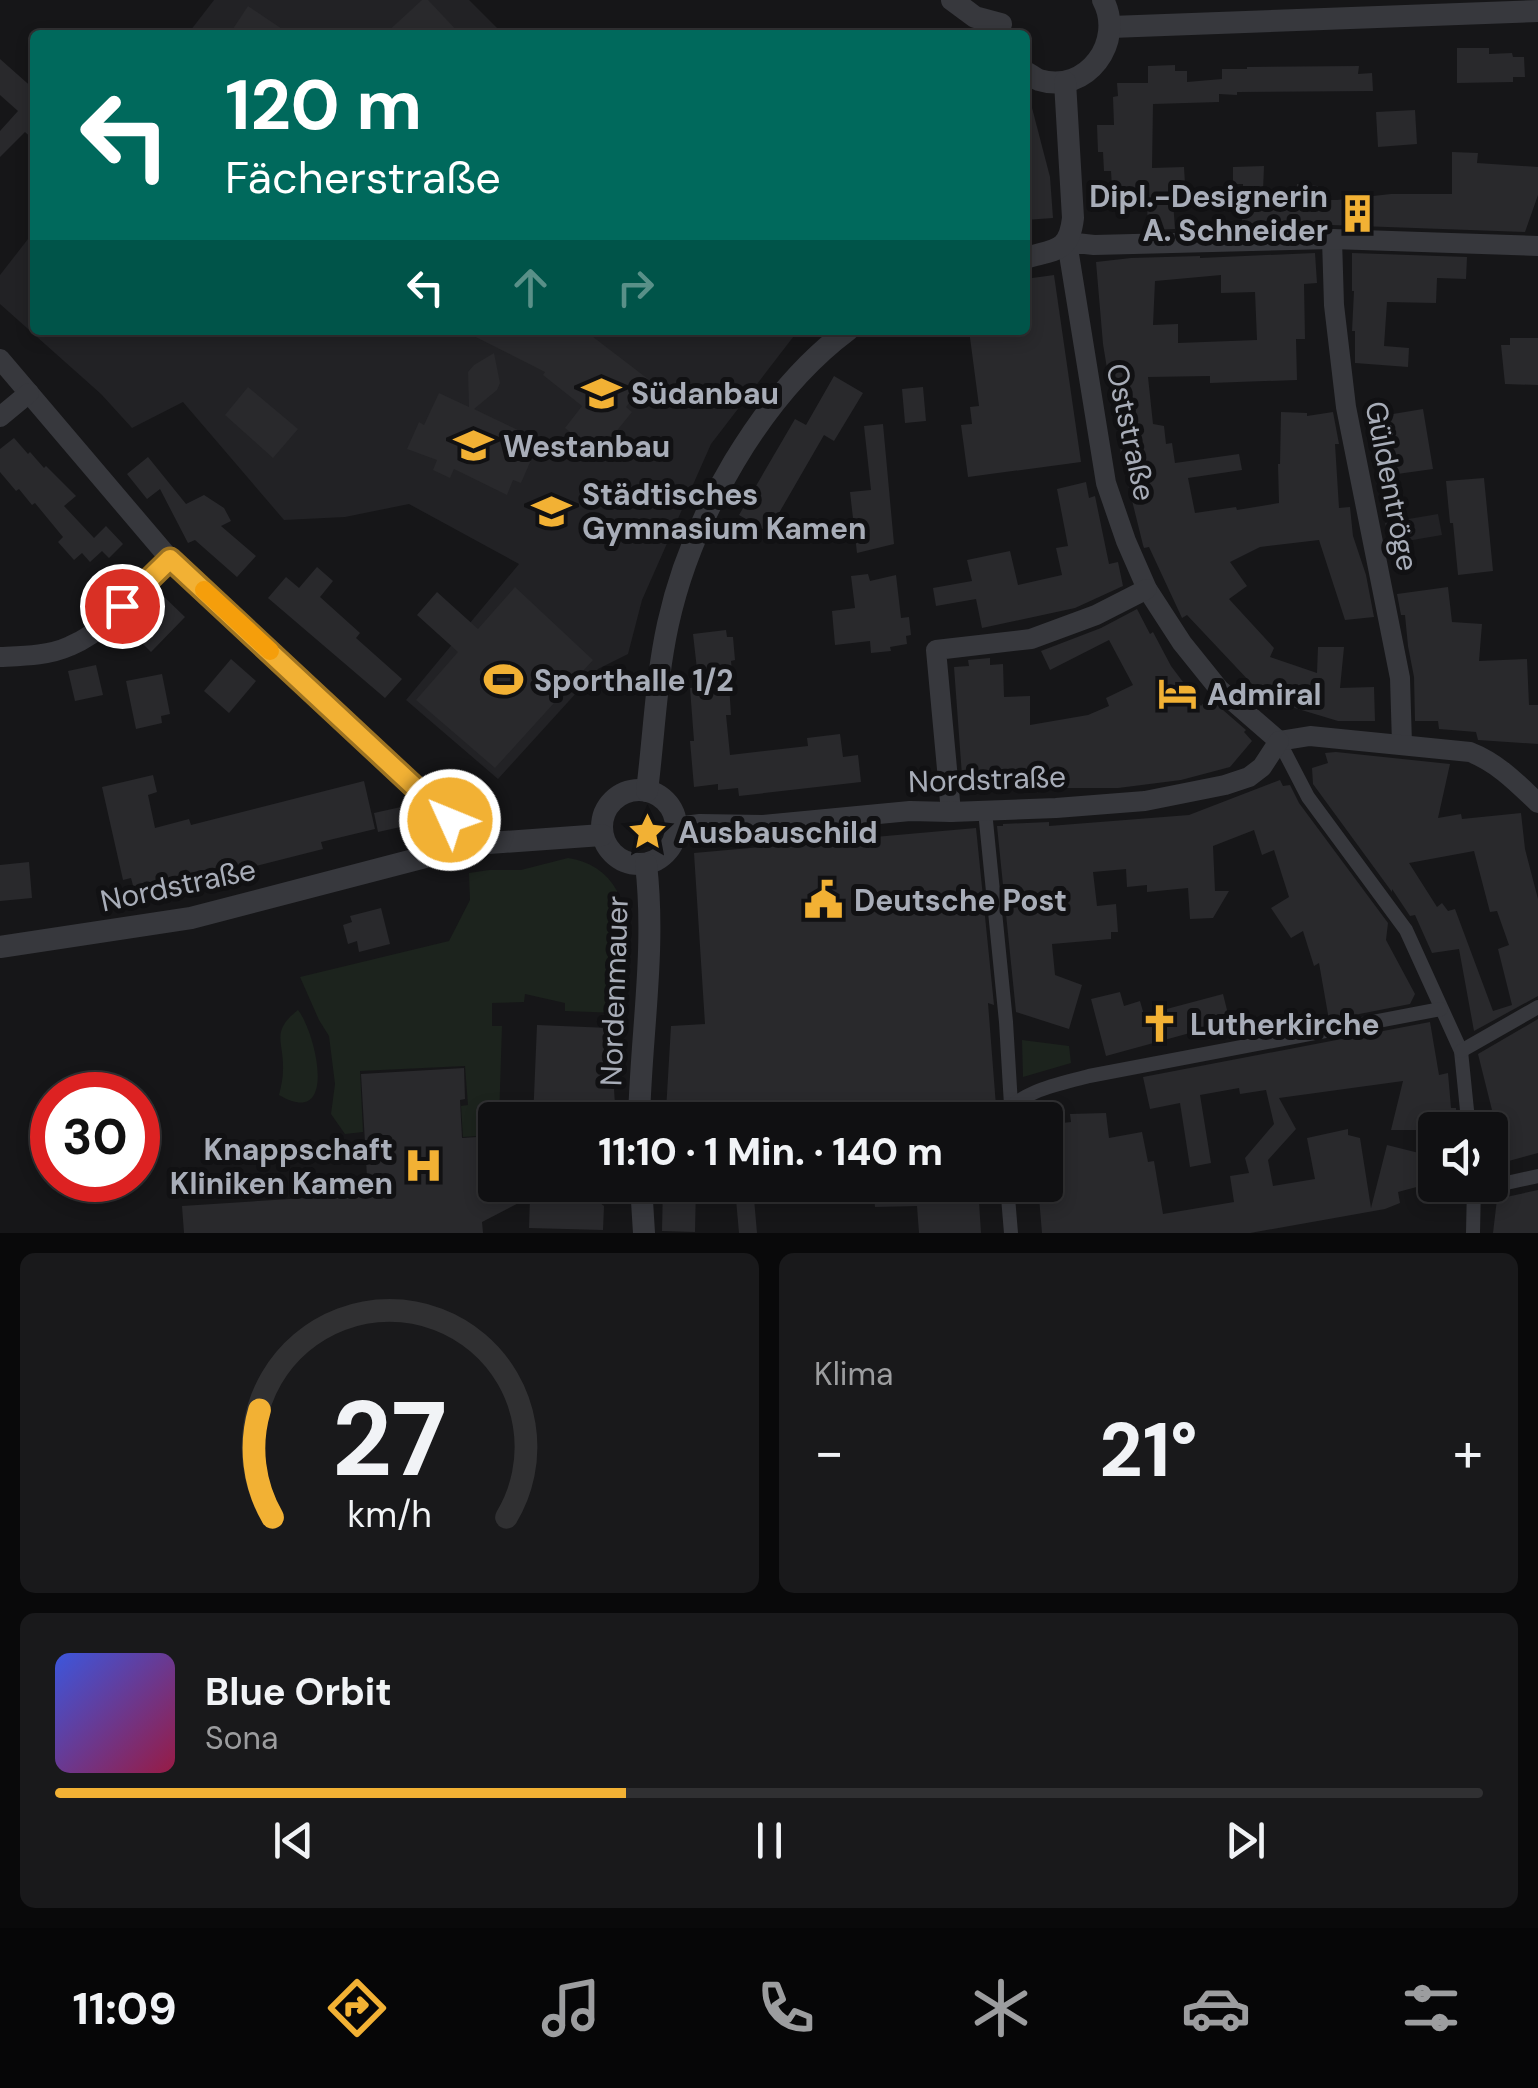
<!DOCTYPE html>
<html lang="de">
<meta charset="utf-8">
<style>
:root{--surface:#101012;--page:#19191b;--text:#f1f3f6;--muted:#9c9d9f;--line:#303032;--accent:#f2b134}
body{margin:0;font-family:"DM Sans",sans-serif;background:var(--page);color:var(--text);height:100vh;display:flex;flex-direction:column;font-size:38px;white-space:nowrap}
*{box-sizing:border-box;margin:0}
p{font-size:32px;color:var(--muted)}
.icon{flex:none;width:55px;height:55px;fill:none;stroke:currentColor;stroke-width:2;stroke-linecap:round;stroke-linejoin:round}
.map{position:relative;height:1233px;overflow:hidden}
.side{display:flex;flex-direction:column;gap:20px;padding:20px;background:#09090a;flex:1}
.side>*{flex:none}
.top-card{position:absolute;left:30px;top:30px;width:1000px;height:305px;border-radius:10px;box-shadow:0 5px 15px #0003,0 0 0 2px var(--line);background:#00695c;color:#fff;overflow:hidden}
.controls{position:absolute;left:1418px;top:1112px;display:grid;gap:20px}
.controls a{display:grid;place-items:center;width:90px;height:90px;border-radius:10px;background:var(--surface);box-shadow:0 5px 15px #0003,0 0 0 2px var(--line);font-size:50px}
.speed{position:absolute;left:30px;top:1072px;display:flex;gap:20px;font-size:50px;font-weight:700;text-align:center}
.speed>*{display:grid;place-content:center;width:130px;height:130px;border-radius:50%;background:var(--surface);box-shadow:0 5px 15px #0003,0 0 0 2px var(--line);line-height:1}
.speed .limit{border:15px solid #d22;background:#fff;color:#111}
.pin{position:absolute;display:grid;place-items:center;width:85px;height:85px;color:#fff;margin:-42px;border:5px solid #fff;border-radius:50%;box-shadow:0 2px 10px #0007}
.me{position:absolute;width:110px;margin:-55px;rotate:314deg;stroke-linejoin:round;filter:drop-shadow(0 0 8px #0008)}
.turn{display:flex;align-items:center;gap:35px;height:210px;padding:0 30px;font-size:45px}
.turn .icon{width:130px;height:130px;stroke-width:2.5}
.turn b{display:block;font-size:70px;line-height:85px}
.lanes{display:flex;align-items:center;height:95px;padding:0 30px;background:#0003;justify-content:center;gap:50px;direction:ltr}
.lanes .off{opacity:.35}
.big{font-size:75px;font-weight:800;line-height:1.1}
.side .widget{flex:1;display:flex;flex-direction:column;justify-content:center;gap:15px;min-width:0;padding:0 35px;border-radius:15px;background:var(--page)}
.side .dial{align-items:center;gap:0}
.dial svg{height:260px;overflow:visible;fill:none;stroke:var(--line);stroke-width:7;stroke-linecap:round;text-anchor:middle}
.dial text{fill:var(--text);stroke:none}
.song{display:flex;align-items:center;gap:30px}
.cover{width:120px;height:120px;border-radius:15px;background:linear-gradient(135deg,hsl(230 70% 55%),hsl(340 70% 35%))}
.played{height:10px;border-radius:5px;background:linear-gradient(90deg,var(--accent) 40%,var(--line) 40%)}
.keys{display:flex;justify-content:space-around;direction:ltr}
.heat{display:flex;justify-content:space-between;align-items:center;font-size:55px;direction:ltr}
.side .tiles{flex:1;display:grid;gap:20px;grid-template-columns:1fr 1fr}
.widget:last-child{grid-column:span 2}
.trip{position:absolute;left:478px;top:1102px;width:585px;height:100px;border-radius:10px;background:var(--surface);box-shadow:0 5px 15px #0003,0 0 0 2px var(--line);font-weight:800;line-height:100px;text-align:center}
.tab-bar{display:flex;height:160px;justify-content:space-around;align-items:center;background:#060607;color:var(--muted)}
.tab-bar .icon{width:70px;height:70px}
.tab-bar .selected{color:var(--accent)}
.tab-bar b{font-size:45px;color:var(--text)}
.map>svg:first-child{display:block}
</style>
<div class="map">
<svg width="1538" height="1233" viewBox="0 0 1538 1233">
<rect width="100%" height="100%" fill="#161618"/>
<!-- built -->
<g fill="#222225">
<path d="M214,0H469L504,35H187Z"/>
<path d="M35,230V330L797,332L711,444L642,600L628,654L598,669L498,779L406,700L519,564L409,504L345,517L284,520L183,402L132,428L101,394L0,304V275Z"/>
<path d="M1438,514L1442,535L1389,544L1385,523Z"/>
</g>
<!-- green -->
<g fill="#1c231d">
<path d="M568,858C589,861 607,872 617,891L618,1013L565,1011V1003L525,994L524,1002L492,1003V1026H502L499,1120H495V1165H487V1156H480L478,1136L463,1137L461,1106L468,1105L465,1066L360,1071L363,1132L345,1134L331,1114L335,1084L329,1036L319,1020L300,977L449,941L470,900L469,873L489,870H521Z"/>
<path d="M298,1010C316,1033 339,1130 279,1095C281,1087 283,1078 283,1070C284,1041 270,1032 298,1010Z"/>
<path d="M1022,1040L1069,1046L1071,1063L1023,1077Z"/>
</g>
<!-- building -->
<g fill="#29292c" fill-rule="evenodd">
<path d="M422,0H428L461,35H384Z"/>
<path d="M248,6L291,35H229Z"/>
<path d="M1457,48H1489V54L1512,53L1513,57H1524L1525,77H1513V82L1457,83Z"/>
<path d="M0,59L35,90V141L25,132L0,157V131L18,111L0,95Z"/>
<path d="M1175,65V71H1187V82L1222,79V69H1247V67L1359,66L1358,74L1372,73L1373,91L1237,92V95L1219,94V102L1153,104L1152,168L1184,167L1186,201H1173L1175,229L1148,230L1147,203L1113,204L1111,171H1104L1103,152H1098L1097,125H1114L1113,97L1118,96L1117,83H1148V66Z"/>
<path d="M1031,104L1050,177L1053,218L1025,220V105Z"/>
<path d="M1415,110L1417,144L1378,147L1376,112Z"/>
<path d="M1452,152L1478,153L1477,163L1538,167V195L1525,232L1332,225L1242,228L1243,184H1233V167L1264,166L1263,191L1296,192L1297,184L1318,186L1317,200H1337L1391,194H1452Z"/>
<path d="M1315,253L1317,283L1304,284L1305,339H1296L1297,380L1210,383V376L1148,377L1153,424L1164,426L1166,444L1172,443L1175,463L1239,454L1242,470L1188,478L1195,513L1236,507L1237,510L1279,503L1278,464H1280L1281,412L1307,413V416L1333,412L1339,444H1335L1339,508L1350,507L1353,536L1366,575L1374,617L1345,620L1319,540L1260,547L1230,562L1247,586L1229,599L1274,648L1270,657L1317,673L1318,647H1344L1340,688L1374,687L1375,721H1338L1248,694L1252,684L1187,615L1182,618L1149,547L1144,548L1143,545L1122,460L1103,344L1096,262L1131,258L1200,256V258ZM1221,275V293L1255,292L1257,340L1178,343V324L1153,325L1155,281Z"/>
<path d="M1352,253L1467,257L1466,279L1437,278L1436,303L1387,302L1384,346L1409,348L1408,367L1355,363V331H1352L1354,291H1352Z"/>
<path d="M1054,275L1081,462L968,477L961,425L972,424L970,407L979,406L969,330H1025V279Z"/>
<path d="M462,330H584L648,379L626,407L632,412L598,454L565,428L582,406L543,375L545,372Z"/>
<path d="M1510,338H1538V385L1505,384L1501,345H1510Z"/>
<path d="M494,353L500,383L497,390L474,409L526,434L525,438L538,444L521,483L513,480L507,495L454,469L450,478L433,470L437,460L407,449L419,422L424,425L439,393L469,407L468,372L474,365Z"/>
<path d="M834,376L863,393L834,441L824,435L768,532L739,515L795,419L806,425Z"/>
<path d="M248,387L298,429L273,458L225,415Z"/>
<path d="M923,387L926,421L905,423L902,389Z"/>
<path d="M1423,409L1433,469L1390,475L1381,416Z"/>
<path d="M883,424L894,544L857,553L850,492L871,490L864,426Z"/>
<path d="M14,438L28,454L30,452L44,468L46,466L76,496L64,506L94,538L106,526L123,544L109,558L102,551L90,562L82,553L74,560L58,542L63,537L35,503L32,505L19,489L16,491L0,472V449Z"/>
<path d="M148,457L186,504L204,495L224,508L231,521L221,526L256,556L237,577L195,540L188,543L160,489L147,499L127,474Z"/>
<path d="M1484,478L1493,571L1458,575L1453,523H1450L1446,481Z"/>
<path d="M1086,482L1089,498L1095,496L1109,564L1118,562L1123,586L1075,608L982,628L976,599L936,606L933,588L972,581L967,560L1010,551L1018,585L1062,575L1056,548L1068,546L1057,489Z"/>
<path d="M317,567L333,581L320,597L360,633L356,638L402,679L385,698L268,598L286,577L299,588Z"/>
<path d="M868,574L870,581L896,575L901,618L909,617L911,635L906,636L907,644L890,647L891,651L871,653L870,641L835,645L832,611L855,608L851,576Z"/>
<path d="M515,587L593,660L495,768L416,700L458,652L417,615L437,592L478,629Z"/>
<path d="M1448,587L1452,622L1482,624L1479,661L1527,659L1529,705H1538V744L1478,740L1476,732L1439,729L1438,721H1415L1414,677L1408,646L1405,615H1401L1397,594Z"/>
<path d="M159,592L185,617L151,652L125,626Z"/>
<path d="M1137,609L1150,634L1153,632L1171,666L1201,706L1208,697L1246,730L1244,732L1252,741L1230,767L1181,780L1118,788H1060L1059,782L963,789L954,667L969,666L968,660L990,658V665L1003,664L1004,697L1030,696V725L1088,715L1109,706L1106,698L1133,685L1109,640L1050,670L1041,651L1101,628Z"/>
<path d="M726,630L727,637H733L735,660L731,661L733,683L729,684L731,715H726L730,755L808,746L807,738L840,734L843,757L858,755L861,782L739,796L738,788L718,790V784L694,787L690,741H694L690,688L699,687L693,634Z"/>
<path d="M231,659L256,681L229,713L204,691Z"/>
<path d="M96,665L103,695L75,701L68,671Z"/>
<path d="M162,674L170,714L161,716L162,723L136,729L126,681Z"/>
<path d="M1336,752L1450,764L1438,818L1461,814L1462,819L1521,813L1525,849L1538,899V996L1474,1031L1459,949L1432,953L1415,915L1410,916L1392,889V892L1313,784L1312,768L1328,763L1325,753ZM1474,851L1490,912L1497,911L1509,945L1498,949L1512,1005L1493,1011L1455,909L1448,911L1442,903L1437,907L1409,863Z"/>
<path d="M153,775L157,792L148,795L155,828L189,819L191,825L364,781L375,829L321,842L323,849L216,876L214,868L168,878L169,885L135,893L131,878L123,880L102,787Z"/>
<path d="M1280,780L1283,786L1290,785L1299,803L1388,923L1386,940L1415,994L1410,1004L1329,1020L1319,963L1314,966L1303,931L1291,938L1271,908L1289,897L1274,850L1262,855L1254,830L1213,846L1215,891H1229L1213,918L1190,919L1188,888L1147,892V885L1127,887L1126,869L1093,872L1097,906L1116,904L1118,932H1111V939L1052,944L1055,975L1082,985L1069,1029L1016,1012L997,826H1003V824L1049,822V826L1189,815Z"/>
<path d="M410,805L414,824L378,832L374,813Z"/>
<path d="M976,828L994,1005L988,1003L996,1106L965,1111L964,1106L809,1120H669L666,1111L671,1026L705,1024L694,853Z"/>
<path d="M29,862L32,898L0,901V865Z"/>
<path d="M381,908L390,944L359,952L357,941L348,944L343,925L352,922L350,916Z"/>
<path d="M1120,992L1124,1006L1140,1001L1144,1015L1223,994L1230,1022L1106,1056L1091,999Z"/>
<path d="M1538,1019V1153L1505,1162L1478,1054Z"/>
<path d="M1430,1022L1439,1075L1448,1073L1451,1108H1456L1457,1130H1391L1403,1081L1279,1098L1296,1129L1268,1160L1273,1186L1315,1179L1307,1138L1348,1129V1135L1360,1138L1371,1208L1387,1145L1435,1157V1182L1398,1192L1400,1203L1385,1209L1250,1233H1042L1038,1185H1045V1125L1071,1122L1070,1114L1106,1113L1109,1138L1142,1132L1148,1162L1154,1161L1163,1214L1234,1202L1230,1176L1249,1173L1245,1158L1274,1124L1266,1090L1240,1094L1239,1088L1200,1095L1211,1163L1190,1167L1180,1103L1150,1109L1143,1077Z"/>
<path d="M537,1025L610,1028L616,1120H533Z"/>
<path d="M464,1068L465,1099L460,1100L462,1138L477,1137L481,1202L518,1185H593L590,1195L604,1206L603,1230L529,1228L530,1197L482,1222L483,1233H184L182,1206L368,1194L361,1074Z"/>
<path d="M663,1185H696L695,1232L662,1231Z"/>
<path d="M873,1185H954L956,1204L979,1202L981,1233H919L917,1206L875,1207Z"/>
<path d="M753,1187L757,1233H739L735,1188Z"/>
<path d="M1538,1190V1233H1493L1497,1199Z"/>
</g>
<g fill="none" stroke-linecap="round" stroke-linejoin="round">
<!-- pedestrian -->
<g stroke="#37383d" stroke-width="14">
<path d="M1279,741L1308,797L1406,930L1461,1051L1469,1130"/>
<path d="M985,811L1006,1022L1011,1105"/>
<path d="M1461,1051L1538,1007"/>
<path d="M974,1120L1001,1116C1024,1090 1056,1085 1089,1076L1441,1009"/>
<path d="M1007,1185L1011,1233"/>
<path d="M1475,1190L1538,1176"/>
<path d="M1473,1233L1474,1185"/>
</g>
<!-- minor -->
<g stroke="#37383d" stroke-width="20">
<path d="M1332,239L1334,305L1346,407L1400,678L1402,744"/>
<path d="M0,359L170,559L475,844"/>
<path d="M0,417L29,393"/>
<path d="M0,657C23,656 48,656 70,646C110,629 140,589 170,559"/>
<path d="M1279,741L1219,689L1182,643L1147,589L1126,541L1106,483L1067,242L1094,245L1332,239L1538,246"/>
<path d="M1279,741L1310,736L1470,752C1498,763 1517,783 1538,803"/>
<path d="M951,812L936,650L1031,639L1096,615L1147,589"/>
<path d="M676,827L700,824L763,825L910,811L951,812L1056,808L1145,801L1225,785L1249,777L1262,767L1279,741"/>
</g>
<!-- tertiary -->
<g stroke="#37383d" stroke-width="22">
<path d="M952,0L975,17L1001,24"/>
<path d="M1111,27L1538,11"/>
<path d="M1025,72C1030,74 1034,78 1039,80C1087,95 1125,41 1103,0"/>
<path d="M1025,258C1055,249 1069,253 1073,218L1065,82"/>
<circle cx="639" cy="827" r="37"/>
<path d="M647,791C654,735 656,679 668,624C691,519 761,395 848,330"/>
<path d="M0,947L191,918L475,844L602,835"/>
<path d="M639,1120C641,1034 656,950 646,864"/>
<path d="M641,1185L644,1233"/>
</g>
</g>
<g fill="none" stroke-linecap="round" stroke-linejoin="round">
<defs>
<path id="route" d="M122,606L170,559L450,820"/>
</defs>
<!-- route casing -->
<use href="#route" stroke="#9d7322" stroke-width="25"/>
<!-- route -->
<use href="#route" stroke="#f2b134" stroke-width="18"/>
<!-- slow -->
<path stroke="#f59e0b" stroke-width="18" d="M204,590L270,651"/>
</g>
<!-- icons -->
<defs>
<symbol id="building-bare" viewBox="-9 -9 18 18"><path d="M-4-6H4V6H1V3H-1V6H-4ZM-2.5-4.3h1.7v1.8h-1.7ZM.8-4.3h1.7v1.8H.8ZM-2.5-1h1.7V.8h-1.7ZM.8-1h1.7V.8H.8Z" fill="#f2b134" stroke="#111113" stroke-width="2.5" paint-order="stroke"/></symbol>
<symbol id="school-bare" viewBox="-9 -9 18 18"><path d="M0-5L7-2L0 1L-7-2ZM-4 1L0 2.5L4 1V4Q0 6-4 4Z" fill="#f2b134" stroke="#111113" stroke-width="2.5" paint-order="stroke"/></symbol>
<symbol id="stadium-bare" viewBox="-9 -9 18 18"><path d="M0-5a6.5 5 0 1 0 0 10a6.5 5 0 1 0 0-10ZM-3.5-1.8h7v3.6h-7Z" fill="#f2b134" stroke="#111113" stroke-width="2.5" paint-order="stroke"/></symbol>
<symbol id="hotel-bare" viewBox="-9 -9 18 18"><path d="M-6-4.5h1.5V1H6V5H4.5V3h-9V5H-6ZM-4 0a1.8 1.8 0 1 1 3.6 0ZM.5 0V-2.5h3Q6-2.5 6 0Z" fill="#f2b134" stroke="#111113" stroke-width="2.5" paint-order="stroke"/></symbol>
<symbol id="sight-bare" viewBox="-9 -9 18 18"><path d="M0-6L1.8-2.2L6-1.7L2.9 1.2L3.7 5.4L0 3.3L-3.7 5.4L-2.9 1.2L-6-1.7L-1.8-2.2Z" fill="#f2b134" stroke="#111113" stroke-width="2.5" paint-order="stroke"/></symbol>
<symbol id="civic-bare" viewBox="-9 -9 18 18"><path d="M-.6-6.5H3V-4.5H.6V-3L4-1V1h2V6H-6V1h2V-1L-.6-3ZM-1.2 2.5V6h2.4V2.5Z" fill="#f2b134" stroke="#111113" stroke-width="2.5" paint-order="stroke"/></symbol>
<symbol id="church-bare" viewBox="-9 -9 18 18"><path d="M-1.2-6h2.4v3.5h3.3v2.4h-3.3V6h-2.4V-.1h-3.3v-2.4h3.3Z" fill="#f2b134" stroke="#111113" stroke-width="2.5" paint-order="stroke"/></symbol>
<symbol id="hospital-bare" viewBox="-9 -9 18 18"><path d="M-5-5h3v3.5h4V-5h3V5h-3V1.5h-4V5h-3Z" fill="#f2b134" stroke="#111113" stroke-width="2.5" paint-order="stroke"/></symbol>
</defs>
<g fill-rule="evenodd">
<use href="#building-bare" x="1330" y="186" width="55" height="55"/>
<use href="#school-bare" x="574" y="366" width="55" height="55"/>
<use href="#school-bare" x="446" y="418" width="55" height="55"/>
<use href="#school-bare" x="524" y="484" width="55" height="55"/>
<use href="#stadium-bare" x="476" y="652" width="55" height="55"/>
<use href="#hotel-bare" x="1150" y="666" width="55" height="55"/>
<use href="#sight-bare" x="620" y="804" width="55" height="55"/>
<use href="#civic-bare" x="796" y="872" width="55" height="55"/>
<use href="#church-bare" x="1132" y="996" width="55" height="55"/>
<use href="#hospital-bare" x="396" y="1138" width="55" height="55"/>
</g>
<g text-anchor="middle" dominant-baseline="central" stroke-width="10" stroke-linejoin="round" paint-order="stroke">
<!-- poi labels -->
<g font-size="30" font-weight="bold" fill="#a8adb8" stroke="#111113" text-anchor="start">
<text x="1328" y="196" text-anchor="end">Dipl.-Designerin<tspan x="1328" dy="34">A. Schneider</tspan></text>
<text x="631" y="393">Südanbau</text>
<text x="503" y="446">Westanbau</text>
<text x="582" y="494">Städtisches<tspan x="582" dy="34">Gymnasium Kamen</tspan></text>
<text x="534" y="680">Sporthalle 1/2</text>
<text x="1207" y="694">Admiral</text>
<text x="678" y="832">Ausbauschild</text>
<text x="854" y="900">Deutsche Post</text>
<text x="1190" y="1024">Lutherkirche</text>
<text x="393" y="1149" text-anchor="end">Knappschaft<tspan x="393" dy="34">Kliniken Kamen</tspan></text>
</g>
<!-- street labels -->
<g font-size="30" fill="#a8adb8" stroke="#111113">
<text transform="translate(1131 432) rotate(78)">Oststraße</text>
<text transform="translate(1392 486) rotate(79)">Güldentröge</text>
<text transform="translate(987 779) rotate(-2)">Nordstraße</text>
<text transform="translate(178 885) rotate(-12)">Nordstraße</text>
<text transform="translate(614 991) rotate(-88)">Nordenmauer</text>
</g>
</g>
</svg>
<div class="controls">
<a><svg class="icon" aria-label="sound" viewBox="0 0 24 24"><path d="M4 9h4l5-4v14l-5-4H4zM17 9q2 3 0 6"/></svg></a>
</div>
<div class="speed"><div class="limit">30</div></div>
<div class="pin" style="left:122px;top:606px;background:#d93025"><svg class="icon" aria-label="arrive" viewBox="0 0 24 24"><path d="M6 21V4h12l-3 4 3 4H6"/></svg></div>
<svg class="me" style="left:450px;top:820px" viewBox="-20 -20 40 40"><circle r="17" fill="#f2b134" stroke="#fff" stroke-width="3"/><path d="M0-11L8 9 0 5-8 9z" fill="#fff"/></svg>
<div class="trip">11:10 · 1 Min. · 140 m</div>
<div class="top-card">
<div class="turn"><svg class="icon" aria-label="left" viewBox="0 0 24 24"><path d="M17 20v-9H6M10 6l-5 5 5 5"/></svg><div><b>120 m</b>Fächerstraße</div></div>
<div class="lanes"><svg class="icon" aria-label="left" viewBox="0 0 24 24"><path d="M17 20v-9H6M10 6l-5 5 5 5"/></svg><svg class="icon off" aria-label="ahead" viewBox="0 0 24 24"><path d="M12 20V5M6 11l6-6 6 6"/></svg><svg class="icon off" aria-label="right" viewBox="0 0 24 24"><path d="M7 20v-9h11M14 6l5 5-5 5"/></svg></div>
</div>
</div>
<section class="side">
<div class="tiles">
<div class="widget dial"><svg viewBox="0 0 100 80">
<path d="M14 69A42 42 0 1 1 86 69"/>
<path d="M14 69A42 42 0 0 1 10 36" stroke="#f2b134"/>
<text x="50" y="56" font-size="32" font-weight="700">27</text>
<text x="50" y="72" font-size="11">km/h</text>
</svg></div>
<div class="widget"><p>Klima</p>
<div class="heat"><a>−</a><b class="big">21°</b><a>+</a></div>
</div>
<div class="widget">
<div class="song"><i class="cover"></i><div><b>Blue Orbit</b><p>Sona</p></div></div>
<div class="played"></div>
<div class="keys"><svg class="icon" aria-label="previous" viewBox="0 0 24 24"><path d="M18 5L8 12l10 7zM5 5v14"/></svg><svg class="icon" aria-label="pause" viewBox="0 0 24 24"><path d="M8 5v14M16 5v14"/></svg><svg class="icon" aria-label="next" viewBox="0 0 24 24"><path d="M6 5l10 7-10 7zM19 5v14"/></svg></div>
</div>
</div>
</section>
<nav class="tab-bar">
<b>11:09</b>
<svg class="icon selected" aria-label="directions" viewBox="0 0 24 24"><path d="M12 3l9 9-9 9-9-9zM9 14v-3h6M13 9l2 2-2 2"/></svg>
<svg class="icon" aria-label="music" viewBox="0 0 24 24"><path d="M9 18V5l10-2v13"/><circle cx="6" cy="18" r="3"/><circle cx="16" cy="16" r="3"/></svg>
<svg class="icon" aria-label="phone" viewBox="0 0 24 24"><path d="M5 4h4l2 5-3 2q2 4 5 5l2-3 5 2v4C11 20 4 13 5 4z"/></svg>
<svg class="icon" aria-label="climate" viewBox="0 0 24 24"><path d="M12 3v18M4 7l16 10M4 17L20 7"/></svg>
<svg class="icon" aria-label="car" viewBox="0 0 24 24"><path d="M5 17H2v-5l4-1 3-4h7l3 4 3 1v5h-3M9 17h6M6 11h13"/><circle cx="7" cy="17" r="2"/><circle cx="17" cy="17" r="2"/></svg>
<svg class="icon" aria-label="filters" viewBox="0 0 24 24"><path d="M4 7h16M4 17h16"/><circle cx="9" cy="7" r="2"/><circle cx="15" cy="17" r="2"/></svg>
</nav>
